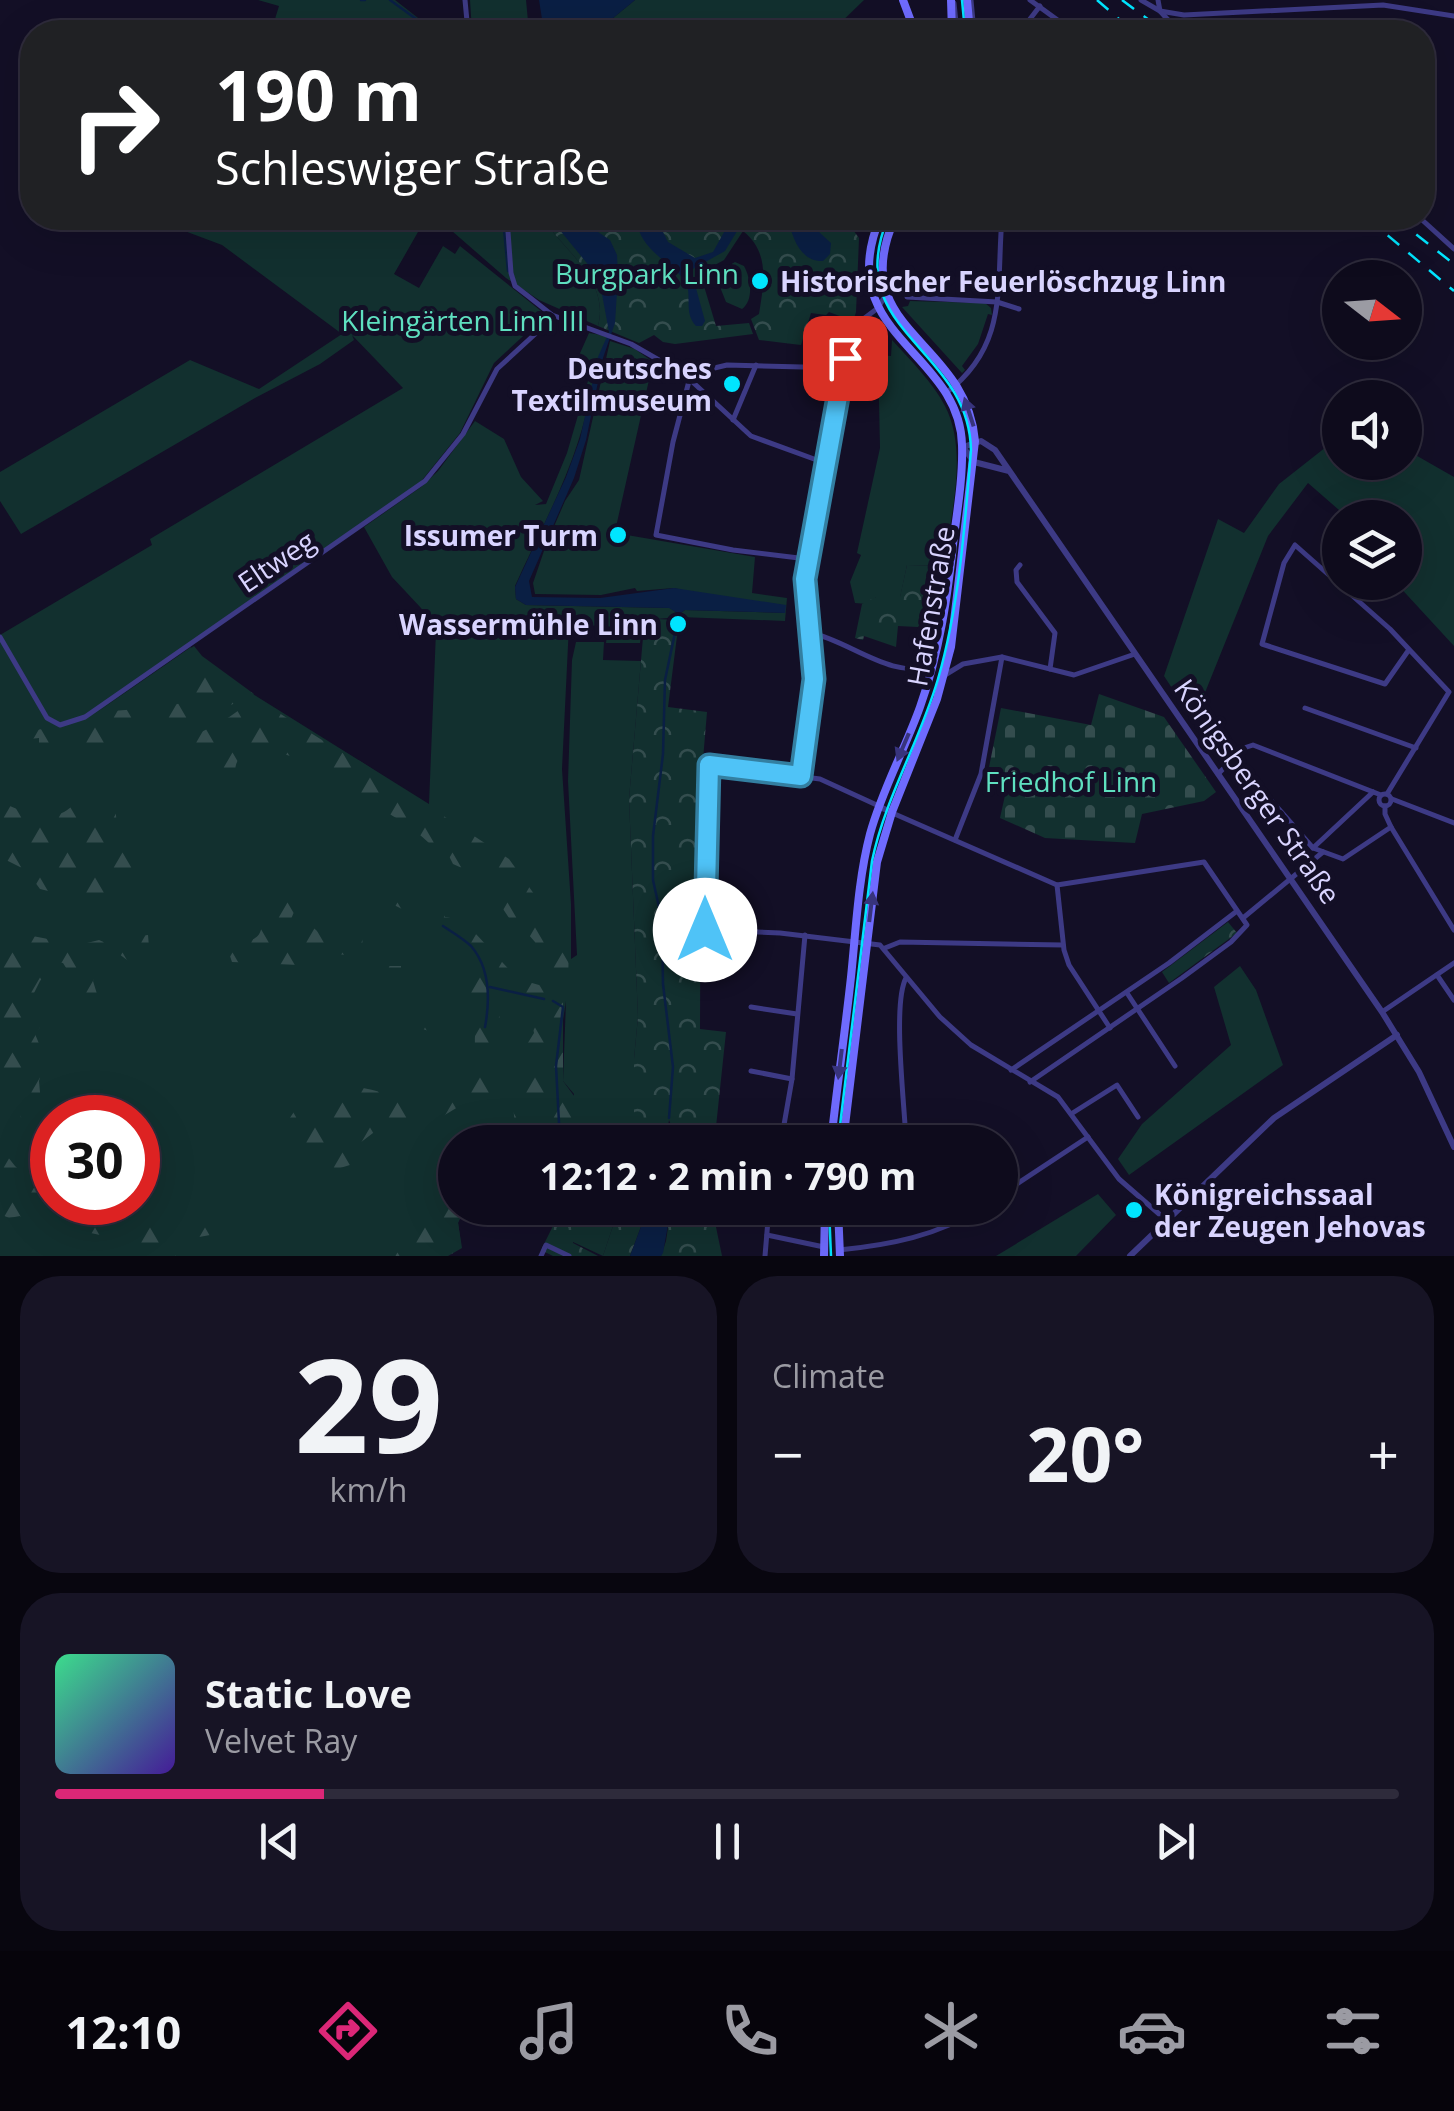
<!DOCTYPE html>
<meta charset="utf-8">
<style>
:root{--surface:#0e0b1c;--page:#171425;--text:#f1f3f6;--muted:#9b9ba3;--line:#2e2b3b;--accent:#db2777}
body{margin:0;font-family:"Open Sans",sans-serif;background:var(--page);color:var(--text);height:100vh;display:flex;flex-direction:column;font-size:38px;white-space:nowrap}
*{box-sizing:border-box;margin:0}
p{font-size:32px;color:var(--muted)}
.icon{flex:none;width:55px;height:55px;fill:none;stroke:currentColor;stroke-width:2;stroke-linecap:round;stroke-linejoin:round}
.map{position:relative;height:1256px;overflow:hidden}
.details{display:flex;flex-direction:column;gap:20px;padding:20px;background:#08060f;flex:1}
.details>*{flex:none}
.top-card{position:absolute;left:20px;top:20px;width:1415px;height:210px;border-radius:40px;box-shadow:0 10px 40px #0002,0 0 0 2px var(--line);background:#202124;color:#fff;overflow:hidden}
.needle{width:65px;rotate:107deg}
.fabs{position:absolute;left:1322px;top:260px;display:grid;gap:20px}
.fabs a{display:grid;place-items:center;width:100px;height:100px;border-radius:50%;background:var(--surface);box-shadow:0 10px 40px #0002,0 0 0 2px var(--line);font-size:50px}
.speed{position:absolute;left:30px;top:1095px;display:flex;gap:20px;font-size:50px;font-weight:700;text-align:center}
.speed>*{display:grid;place-content:center;width:130px;height:130px;border-radius:50%;background:var(--surface);box-shadow:0 10px 40px #0002,0 0 0 2px var(--line);line-height:1}
.speed .limit{border:15px solid #d22;background:#fff;color:#111}
.pin{position:absolute;display:grid;place-items:center;width:85px;height:85px;color:#fff;margin:-42px;border-radius:20px;box-shadow:0 5px 15px #0006}
.me{position:absolute;width:110px;margin:-55px;rotate:0deg;stroke-linejoin:round;filter:drop-shadow(0 0 8px #0008)}
.turn{display:flex;align-items:center;gap:35px;height:210px;padding:0 30px;font-size:45px}
.turn .icon{width:130px;height:130px;stroke-width:2.5}
.turn b{display:block;font-size:70px;line-height:85px}
.big{font-size:75px;font-weight:700;line-height:1.1}
.details .card{flex:1;display:flex;flex-direction:column;justify-content:center;gap:15px;min-width:0;padding:0 35px;border-radius:40px;background:var(--page)}
.details .dial{align-items:center;gap:0}
.dial b{font-size:130px;line-height:1}
.song{display:flex;align-items:center;gap:30px}
.cover{width:120px;height:120px;border-radius:15px;background:linear-gradient(135deg,hsl(150 70% 55%),hsl(260 70% 35%))}
.played{height:10px;border-radius:5px;background:linear-gradient(90deg,var(--accent) 20%,var(--line) 20%)}
.keys{display:flex;justify-content:space-around;direction:ltr}
.heat{display:flex;justify-content:space-between;align-items:center;font-size:55px;direction:ltr}
.details .tiles{flex:1;display:grid;gap:20px;grid-template-columns:1fr 1fr}
.card:last-child{grid-column:span 2}
.trip{position:absolute;left:438px;top:1125px;width:580px;height:100px;border-radius:50px;background:var(--surface);box-shadow:0 10px 40px #0002,0 0 0 2px var(--line);font-weight:700;line-height:100px;text-align:center}
.dock{display:flex;height:160px;justify-content:space-around;align-items:center;background:#06040b;color:var(--muted)}
.dock .icon{width:70px;height:70px}
.dock .on{color:var(--accent)}
.dock b{font-size:45px;color:var(--text)}
.map>svg:first-child{display:block}
</style>
<div class="map">
<svg width="1454" height="1256" viewBox="0 0 1454 1256">
<defs>
<pattern id="forest-firs" width="22" height="20" patternUnits="userSpaceOnUse" patternTransform="scale(2.5)"><rect width="22" height="20" fill="#12302f"/><path d="M5 1l3.5 6h-7zM16 11l3.5 6h-7z" fill="#344d4e"/></pattern>
<pattern id="cemetery-stones" width="16" height="16" patternUnits="userSpaceOnUse" patternTransform="scale(2.5)"><rect width="16" height="16" fill="#12302f"/><path d="M2 7V4a2 2 0 0 1 4 0v3zM10 15v-3a2 2 0 0 1 4 0v3z" fill="#344d4e"/></pattern>
<pattern id="park-crowns" width="20" height="18" patternUnits="userSpaceOnUse" patternTransform="scale(2.5)"><rect width="20" height="18" fill="#12302f"/><path d="M2 6a3 3 0 1 1 6 0M12 15a3 3 0 1 1 6 0" fill="none" stroke="#344d4e"/></pattern>
</defs>
<rect width="100%" height="100%" fill="#130f26"/>
<!-- green -->
<g fill="#12302f" fill-rule="evenodd">
<path d="M258,0H395L436,32H271L279,6Z"/>
<path d="M470,0H526L529,32H472Z"/>
<path d="M635,0H864L831,32H596Z"/>
<path d="M150,218H426L394,274L419,288L443,246L455,254L460,246L546,315L494,363L460,433L419,484L90,717L191,647L200,658L240,686L429,804L436,631L421,608L392,577L364,527L421,487L438,471L475,421L504,439L521,477L543,501L535,505L546,504L567,453L590,374L573,369L589,333L608,336C593,370 590,407 578,442C562,492 536,539 515,586L516,599L526,605L670,608L679,614L685,610L785,613L674,588L637,591L635,588L601,595L535,594L533,583L546,545L565,501L579,480L610,341L635,349L653,362L614,536L620,537L621,534L755,557L752,593L787,598L785,621L680,617L656,619L655,626L642,627L640,643H606L608,626L569,625L562,769L571,904V959L577,955L568,781L572,660L576,642H604L603,660L641,661L629,799L638,1017L634,1059V1142H566L574,1094L563,1081L566,1001L561,1033L563,1142H455V1208H465L458,1222L461,1244L440,1256H0V635L152,545L150,539L403,388L352,335L354,340L320,364L255,398L21,534L0,501V472L190,360L259,389L342,334L222,245ZM52,1118H138V1202H52Z"/>
<path d="M437,218H542C565,251 610,281 598,326L539,300L506,278Z"/>
<path d="M735,262L744,266C751,279 754,300 742,309L726,302L720,287L723,269Z"/>
<path d="M910,301L985,303L991,308L992,315L988,314L978,344L962,366L965,370L962,373L902,307L908,306Z"/>
<path d="M892,340C910,360 932,381 945,406C969,453 950,517 944,566L907,565L900,598L876,597L867,604L855,603L850,582L861,555L857,553L880,448L878,355L891,356Z"/>
<path d="M1340,436V462H1405V449L1454,477V646L1396,583L1405,582V518L1347,517L1308,483L1268,536L1196,715L1191,717L1164,676L1218,519L1244,533L1279,484Z"/>
<path d="M1240,966L1256,990L1283,1065L1129,1175L1118,1159L1142,1124L1231,1045L1214,987Z"/>
<path d="M1098,1194L1116,1215L1076,1256H996Z"/>
<path d="M573,1208H619L603,1256L573,1242Z"/>
</g>
<!-- forest -->
<g fill="url(#forest-firs)">
<path d="M194,646L202,656L254,694L252,696L349,757L360,761L509,859L562,933L563,941L569,944L568,982L543,967L535,942L528,934L519,933L482,877L453,864L449,856L441,852L440,845L436,850C416,828 372,799 343,796L338,774L297,749L290,756L263,747C243,756 232,754 236,782L226,788L201,761L178,753L179,741C196,736 244,713 251,697L187,722H161L127,727L100,747L79,751L73,741L66,740L62,733L63,726L100,712L163,707L196,700V696L186,685L187,651Z"/>
<path d="M45,720L54,726L64,750L44,759L41,766L22,758L39,744V738L0,742V727L9,725L19,733L42,729Z"/>
<path d="M85,795L101,798L116,808C114,839 137,854 134,886L128,893L69,896L40,889L26,870L0,857L12,844L0,830V801C15,810 48,821 64,812C72,808 77,800 85,795Z"/>
<path d="M393,884L422,902L435,895L440,896L445,917C458,918 462,930 475,933L518,979L546,987L563,999V1081L577,1100C576,1117 565,1126 566,1142H513C518,1129 512,1115 514,1101C519,1080 533,1068 526,1046L534,1033C532,1017 519,1002 503,998L497,1007L500,1019L497,1023L493,1021L485,997L467,993L464,988L476,972L478,961L462,940L446,937L439,922L421,924L410,913L392,904L386,894Z"/>
<path d="M265,893L291,897L297,905L291,919L302,918L323,936L345,938L352,928L362,931L363,954L380,957L385,966H401V976L394,979L381,973L366,976L358,967L355,956L337,954L334,964L319,975L310,971L315,962L310,959L299,965L232,962L229,953L235,943C248,940 260,942 262,925L247,909L249,905L262,903Z"/>
<path d="M17,933L79,945L99,940L108,944L119,938L148,935L149,947L154,954L151,962C137,969 128,961 118,953L101,954L93,981L97,994L115,999L119,1004L118,1008L104,1014L93,1010L63,963L55,962L40,981L31,999L34,1007L43,1003L52,1011L35,1034L45,1058L39,1081L42,1115L35,1119L21,1118L19,1107L11,1099L0,1061V938L8,939Z"/>
<path d="M423,1020L478,1022C501,1035 502,1119 487,1137L490,1142H468C462,1126 467,1112 484,1107L485,1099L478,1095C471,1100 440,1116 437,1122L428,1121L429,1109L438,1104L434,1092L439,1082L465,1086C480,1074 474,1053 475,1035L472,1031H429L410,1025Z"/>
<path d="M352,1087C378,1088 406,1099 417,1122L409,1131L373,1133L356,1146L353,1164L337,1169C314,1160 306,1136 283,1128L298,1106L328,1095L346,1104L349,1100L348,1089Z"/>
<path d="M0,1147L15,1166L57,1205L50,1221L32,1226L20,1216L9,1218L0,1214Z"/>
<path d="M455,1182V1208H465L458,1223L462,1248L448,1256H375L390,1239L403,1235L410,1221Z"/>
<path d="M80,1219L202,1223L212,1227L210,1235L188,1239L169,1233L166,1238L176,1256H155L100,1235L58,1226V1223Z"/>
</g>
<!-- cemetery -->
<path fill="url(#cemetery-stones)" d="M1099,694L1164,717L1216,792L1204,801L1142,814L1135,843L1045,838L1000,818L1006,791L986,785V782L1001,708L1091,725Z"/>
<!-- park -->
<g fill="url(#park-crowns)">
<path d="M542,218H844L859,238L856,312L853,321L829,312L826,315L811,313L801,345L759,340L751,319L759,314C764,283 770,252 743,231L724,260L700,273L716,326L749,323L753,334L675,344L663,342L654,335L639,343L598,326C610,281 565,251 542,218Z"/>
<path d="M907,565L944,566L930,649L922,651L918,627L898,626L896,647L864,636L863,640L855,638L862,604L876,597H900Z"/>
<path d="M655,619L679,620L668,707L707,712L701,783L700,1029L726,1032L715,1136L731,1140V1142H678L669,1120L665,1142H634V1059L638,1017L629,799L644,626H655Z"/>
<path d="M1228,922L1237,933L1169,983L1162,972Z"/>
<path d="M562,1208H573V1243L598,1256H553L541,1250Z"/>
<path d="M619,1208H648L630,1256H603Z"/>
<path d="M671,1208H712L722,1256H661L666,1241Z"/>
</g>
<!-- water -->
<g fill="#0a1f44">
<path d="M539,0H635L596,32H544Z"/>
<path d="M550,218H577L610,240L617,255L618,276L615,323L603,358L586,440L574,478L529,581L532,597L600,598L674,588L786,605L785,613L685,610L679,614L669,608L526,605L516,599L515,587L566,477L580,439L598,357L609,332L599,278Z"/>
<path d="M637,218H656L668,242L695,258L713,252L732,218H745L725,251L691,270L705,321L702,326H696C683,312 693,295 685,280C668,261 637,247 637,218Z"/>
<path d="M788,218H810L819,232L831,243L830,254L823,261C800,262 792,237 788,218Z"/>
<path d="M648,1208H671L663,1253L661,1256H630Z"/>
</g>
<g fill="none" stroke-linecap="round" stroke-linejoin="round">
<!-- stream -->
<g stroke="#0a1f44" stroke-width="2.5">
<path d="M361,0H365"/>
<path d="M390,0L434,32"/>
<path d="M503,218L508,271"/>
<path d="M443,926C452,932 464,939 471,946C491,969 490,1000 485,1027"/>
<path d="M490,987L544,999"/>
<path d="M553,1001L563,1007L556,1066L560,1142"/>
<path d="M669,1118L673,1067L663,984L662,921L653,880V836L663,754L665,680L679,614"/>
</g>
<!-- minor -->
<g stroke="#3d3a85" stroke-width="5">
<path d="M465,0L468,32"/>
<path d="M971,0L974,32"/>
<path d="M1030,0L1074,32"/>
<path d="M1141,0L1160,11L1184,15L1383,5L1454,16"/>
<path d="M1158,0L1160,11L1179,32"/>
<path d="M954,3L957,32"/>
<path d="M1072,29L1082,32"/>
<path d="M1020,32L1040,6"/>
<path d="M507,218L511,273L515,286L528,296L552,315L631,344L685,375L751,436L825,463"/>
<path d="M1007,218L1116,228L1127,218"/>
<path d="M1420,218L1454,249"/>
<path d="M907,297L997,302L1019,309"/>
<path d="M685,375L727,365L843,368"/>
<path d="M689,381L673,442L656,535L733,550L807,559"/>
<path d="M946,393C1009,345 996,287 1002,218"/>
<path d="M733,420L756,365"/>
<path d="M1020,565L1016,570L1017,582L1055,633L1050,669"/>
<path d="M811,633C848,640 893,681 931,665"/>
<path d="M0,637L47,718L60,725L85,717L425,481L463,434L497,369L546,324L552,315"/>
<path d="M945,675L963,664L1002,657L1074,675L1135,654"/>
<path d="M1305,708L1416,748"/>
<path d="M1235,759L1313,848L1343,859L1391,827"/>
<path d="M1218,774L1244,748L1253,745L1381,795"/>
<path d="M801,776L814,679L805,579L819,488L845,358L858,323L878,308L885,296"/>
<circle cx="1385" cy="800" r="6"/>
<path d="M1387,794L1449,692L1390,629L1295,545L1284,563L1262,644L1385,684L1408,651"/>
<path d="M1392,799L1454,823"/>
<path d="M1385,806V814L1391,827L1454,930"/>
<path d="M881,808L1057,885L1204,862L1247,925L1231,942L1182,978L1030,1082"/>
<path d="M892,812L820,779L709,765L706,770L705,930L780,933L880,945L940,1017L971,1045L1058,1097L1119,1179L1166,1220"/>
<path d="M955,840L981,774L1002,657"/>
<path d="M1313,848L1373,792"/>
<path d="M1057,885L1064,950L1069,965L1110,1028"/>
<path d="M1243,918L1323,852"/>
<path d="M885,948L900,942L1063,945"/>
<path d="M1437,975L1454,1000"/>
<path d="M906,978C892,1004 905,1108 906,1142"/>
<path d="M1127,993L1175,1066"/>
<path d="M751,1007L797,1014"/>
<path d="M1382,1012L1454,963"/>
<path d="M1011,1070L1169,963L1237,911"/>
<path d="M751,1071L792,1079"/>
<path d="M1071,1114L1117,1085L1138,1117"/>
<path d="M781,1142L792,1079L805,935"/>
<path d="M1000,1195L1088,1137"/>
<path d="M767,1235L824,1247"/>
<path d="M839,1250C889,1245 938,1236 981,1208"/>
<path d="M541,1256L546,1245L569,1256"/>
<path d="M765,1256L769,1208"/>
</g>
<!-- tertiary -->
<g stroke="#3d3a85" stroke-width="6">
<path d="M1009,471L974,462L963,447L981,441L995,450L1382,1012L1419,1072L1454,1147"/>
<path d="M1130,1256L1274,1118L1397,1035"/>
</g>
<!-- secondary -->
<g stroke="#6f6bff" stroke-width="8">
<path d="M903,0L915,32"/>
<path d="M951,0L952,32"/>
<path d="M967,0L970,32"/>
<path d="M831,1142C837,1087 845,1032 851,977C856,929 858,880 870,834C882,790 905,749 920,707C940,651 948,594 954,536C958,506 963,475 962,445C960,351 831,335 880,218"/>
<path d="M843,1142L877,862L892,812L937,699L951,647L975,441C966,338 844,331 895,218"/>
<path d="M838,1208L840,1256"/>
<path d="M824,1256L825,1208"/>
</g>
<!-- tram -->
<g stroke="#00e5ff" stroke-width="2.5">
<path d="M962,0L965,32"/>
<path d="M838,1142L872,861C885,798 920,741 938,679C959,607 965,525 971,450C969,347 840,332 888,218"/>
<path d="M829,1208L831,1256"/>
</g>
<!-- rail -->
<g stroke="#00e5ff" stroke-width="2.5" stroke-dasharray="15 12" stroke-linecap="butt">
<path d="M1097,0L1134,32"/>
<path d="M1122,0L1165,32"/>
<path d="M1367,218L1454,291"/>
<path d="M1395,218L1454,264"/>
</g>
</g>
<!-- one-way arrows -->
<defs><path id="oneway-solid" d="M-6-.8H1V-3.2L6.5 0L1 3.2V.8H-6Z" transform="scale(2.5)"/></defs>
<g fill="#38347d">
<use href="#oneway-solid" transform="translate(969 412) rotate(-108)"/>
<use href="#oneway-solid" transform="translate(903 747) rotate(113)"/>
<use href="#oneway-solid" transform="translate(871 907) rotate(-83)"/>
<use href="#oneway-solid" transform="translate(840 1064) rotate(97)"/>
</g>
<g fill="none" stroke-linecap="round" stroke-linejoin="round">
<defs>
<path id="route" d="M705,930L709,765L801,776L814,679L805,579L845,358"/>
</defs>
<!-- route casing -->
<use href="#route" stroke="#337fa1" stroke-width="25"/>
<!-- route -->
<use href="#route" stroke="#4fc3f7" stroke-width="18"/>
</g>
<!-- markers -->
<g fill="#00e5ff" stroke="#130f26" stroke-width="4">
<circle cx="760" cy="281" r="10"/>
<circle cx="732" cy="384" r="10"/>
<circle cx="618" cy="535" r="10"/>
<circle cx="678" cy="624" r="10"/>
<circle cx="1134" cy="1210" r="10"/>
</g>
<g text-anchor="middle" dominant-baseline="central" stroke-width="10" stroke-linejoin="round" paint-order="stroke">
<!-- park labels -->
<g font-size="28" fill="#5fe0c0" stroke="#130f26">
<text x="647" y="273">Burgpark Linn</text>
<text x="463" y="320">Kleingärten Linn III</text>
<text x="1071" y="781">Friedhof Linn</text>
</g>
<!-- poi labels -->
<g font-size="28" font-weight="bold" fill="#d9d4ff" stroke="#130f26" text-anchor="end">
<text x="780" y="281" text-anchor="start">Historischer Feuerlöschzug Linn</text>
<text x="712" y="368">Deutsches<tspan x="712" dy="32">Textilmuseum</tspan></text>
<text x="598" y="535">Issumer Turm</text>
<text x="658" y="624">Wassermühle Linn</text>
<text x="1154" y="1194" text-anchor="start">Königreichssaal<tspan x="1154" dy="32">der Zeugen Jehovas</tspan></text>
</g>
<!-- street labels -->
<g font-size="28" fill="#d9d4ff" stroke="#130f26">
<text transform="translate(276 561) rotate(-34)">Eltweg</text>
<text transform="translate(930 606) rotate(-80)">Hafenstraße</text>
<text transform="translate(1258 791) rotate(55)">Königsberger Straße</text>
</g>
</g>
</svg>
<div class="fabs">
<a><svg class="needle" viewBox="-14 -14 28 28"><path d="M0-13l5 13h-10z" fill="#e53935"/><path d="M0 13l5-13h-10z" fill="#9b9ba3"/></svg></a>
<a><svg class="icon" aria-label="sound" viewBox="0 0 24 24"><path d="M4 9h4l5-4v14l-5-4H4zM17 9q2 3 0 6"/></svg></a>
<a><svg class="icon" aria-label="layers" viewBox="0 0 24 24"><path d="M12 4l9 5-9 5-9-5zM3 14l9 5 9-5"/></svg></a>
</div>
<div class="speed"><div class="limit">30</div></div>
<div class="pin" style="left:845px;top:358px;background:#d93025"><svg class="icon" aria-label="arrive" viewBox="0 0 24 24"><path d="M6 21V4h12l-3 4 3 4H6"/></svg></div>
<svg class="me" style="left:705px;top:930px" viewBox="-20 -20 40 40"><circle r="19" fill="#fff"/><path d="M0-13L10 11 0 6-10 11z" fill="#4fc3f7"/></svg>
<div class="trip">12:12 · 2 min · 790 m</div>
<div class="top-card">
<div class="turn"><svg class="icon" aria-label="right" viewBox="0 0 24 24"><path d="M7 20v-9h11M14 6l5 5-5 5"/></svg><div><b>190 m</b>Schleswiger Straße</div></div>
</div>
</div>
<section class="details">
<div class="tiles">
<div class="card dial"><b>29</b><p>km/h</p></div>
<div class="card"><p>Climate</p>
<div class="heat"><a>−</a><b class="big">20°</b><a>+</a></div>
</div>
<div class="card">
<div class="song"><i class="cover"></i><div><b>Static Love</b><p>Velvet Ray</p></div></div>
<div class="played"></div>
<div class="keys"><svg class="icon" aria-label="previous" viewBox="0 0 24 24"><path d="M18 5L8 12l10 7zM5 5v14"/></svg><svg class="icon" aria-label="pause" viewBox="0 0 24 24"><path d="M8 5v14M16 5v14"/></svg><svg class="icon" aria-label="next" viewBox="0 0 24 24"><path d="M6 5l10 7-10 7zM19 5v14"/></svg></div>
</div>
</div>
</section>
<nav class="dock">
<b>12:10</b>
<svg class="icon on" aria-label="directions" viewBox="0 0 24 24"><path d="M12 3l9 9-9 9-9-9zM9 14v-3h6M13 9l2 2-2 2"/></svg>
<svg class="icon" aria-label="music" viewBox="0 0 24 24"><path d="M9 18V5l10-2v13"/><circle cx="6" cy="18" r="3"/><circle cx="16" cy="16" r="3"/></svg>
<svg class="icon" aria-label="phone" viewBox="0 0 24 24"><path d="M5 4h4l2 5-3 2q2 4 5 5l2-3 5 2v4C11 20 4 13 5 4z"/></svg>
<svg class="icon" aria-label="climate" viewBox="0 0 24 24"><path d="M12 3v18M4 7l16 10M4 17L20 7"/></svg>
<svg class="icon" aria-label="car" viewBox="0 0 24 24"><path d="M5 17H2v-5l4-1 3-4h7l3 4 3 1v5h-3M9 17h6M6 11h13"/><circle cx="7" cy="17" r="2"/><circle cx="17" cy="17" r="2"/></svg>
<svg class="icon" aria-label="filters" viewBox="0 0 24 24"><path d="M4 7h16M4 17h16"/><circle cx="9" cy="7" r="2"/><circle cx="15" cy="17" r="2"/></svg>
</nav>
